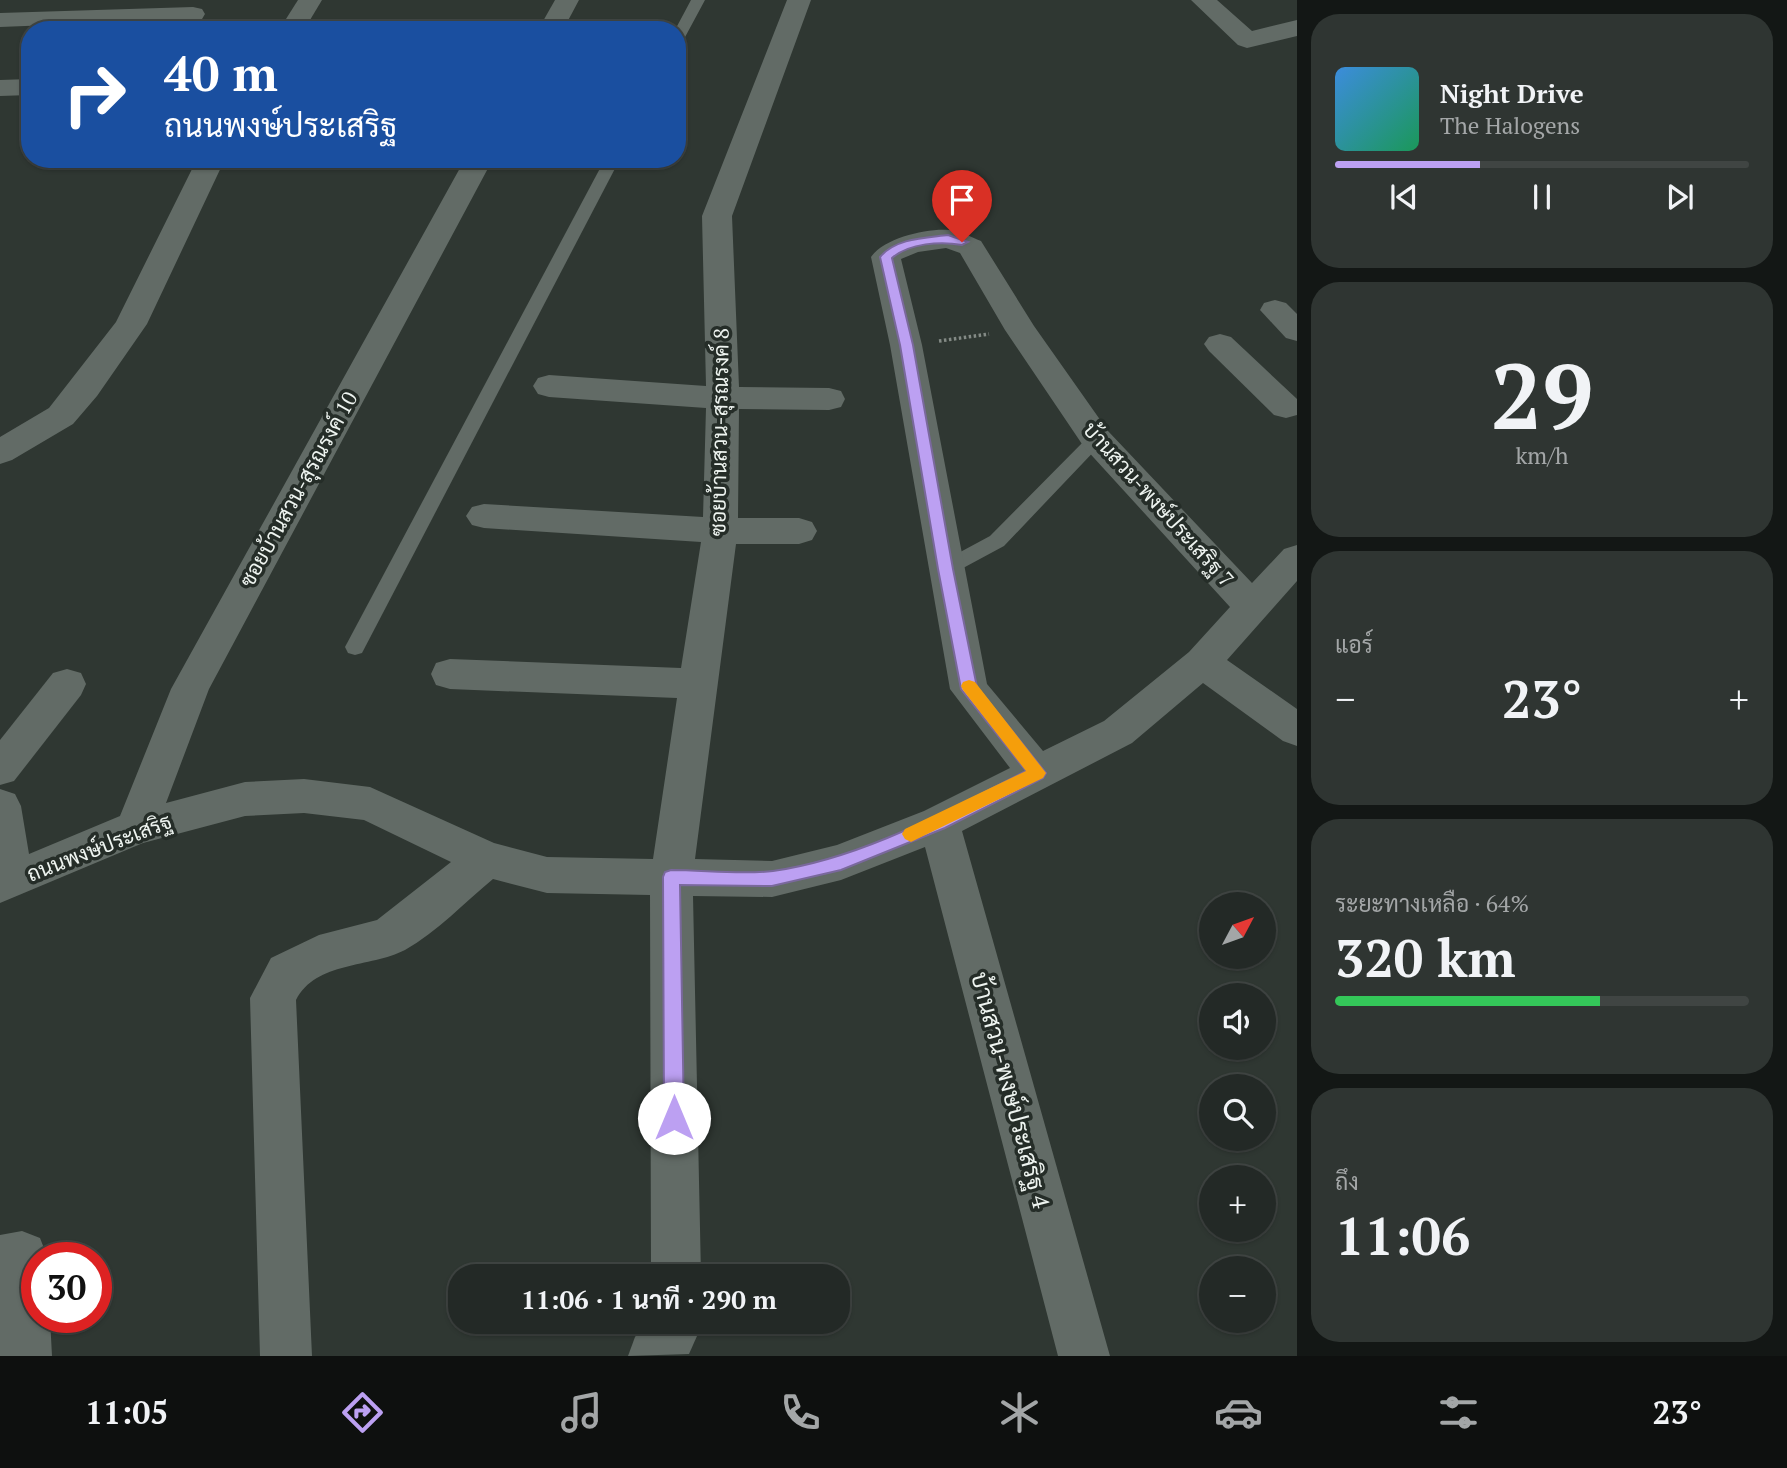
<!DOCTYPE html>
<html lang="th">
<meta charset="utf-8">
<style>
:root{--surface:#232926;--page:#2f3532;--text:#f1f3f6;--muted:#a3a6a7;--line:#404543;--accent:#bca0f2}
body{margin:0;font-family:"PT Serif",Sarabun,serif;background:var(--page);color:var(--text);height:100vh;display:flex;flex-direction:column;font-size:26px;white-space:nowrap}
*{box-sizing:border-box;margin:0}
p{font-size:23px;color:var(--muted)}
.icon{flex:none;width:38px;height:38px;fill:none;stroke:currentColor;stroke-width:2;stroke-linecap:round;stroke-linejoin:round}
.map{position:relative;flex:1;overflow:hidden}
.sheet{display:flex;flex-direction:column;gap:14px;padding:14px;background:#131715;width:490px}
.sheet>*{flex:none}
.banner{position:absolute;left:21px;top:21px;width:665px;height:147px;border-radius:28px;box-shadow:0 2px 5px #0004,0 0 0 2px var(--line);background:#1a4fa0;color:#fff;overflow:hidden}
.needle{width:46px;rotate:49deg}
.fabs{position:absolute;left:1199px;top:892px;display:grid;gap:14px}
.fabs a{display:grid;place-items:center;width:77px;height:77px;border-radius:50%;background:var(--surface);box-shadow:0 2px 5px #0004,0 0 0 2px var(--line);font-size:35px}
.speed{position:absolute;left:21px;top:1242px;display:flex;gap:14px;font-size:35px;font-weight:700;text-align:center}
.speed>*{display:grid;place-content:center;width:91px;height:91px;border-radius:50%;background:var(--surface);box-shadow:0 2px 5px #0004,0 0 0 2px var(--line);line-height:1}
.speed .limit{border:10px solid #d22;background:#fff;color:#111}
.pin{position:absolute;display:grid;place-items:center;width:60px;height:60px;color:#fff;margin:-72px -30px;border-radius:50% 50% 50% 0;rotate:-45deg;box-shadow:0 0 7px #0007}
.pin .icon{rotate:45deg}
.me{position:absolute;width:77px;margin:-38px;rotate:0deg;stroke-linejoin:round;filter:drop-shadow(0 0 5px #0008)}
.turn{display:flex;align-items:center;gap:24px;height:147px;padding:0 28px;font-size:32px}
.turn .icon{width:91px;height:91px;stroke-width:2.5}
.turn b{display:block;font-size:49px;line-height:60px}
.big{font-size:52px;font-weight:700;line-height:1.1}
.sheet .card{flex:1;display:flex;flex-direction:column;justify-content:center;gap:10px;min-width:0;padding:0 24px;border-radius:28px;background:var(--page)}
.sheet .dial{align-items:center;gap:0}
.dial b{font-size:91px;line-height:1}
.song{display:flex;align-items:center;gap:21px}
.cover{width:84px;height:84px;border-radius:10px;background:linear-gradient(135deg,hsl(210 70% 55%),hsl(150 70% 35%))}
.played{height:7px;border-radius:4px;background:linear-gradient(90deg,var(--accent) 35%,var(--line) 35%)}
.keys{display:flex;justify-content:space-around;direction:ltr}
.heat{display:flex;justify-content:space-between;align-items:center;font-size:38px;direction:ltr}
.charge{height:10px;border-radius:5px;background:linear-gradient(90deg,#34c759 64%,var(--line) 0)}
.trip{position:absolute;left:448px;top:1264px;width:402px;height:70px;border-radius:28px;background:var(--surface);box-shadow:0 2px 5px #0004,0 0 0 2px var(--line);font-weight:700;line-height:70px;text-align:center}
.menu{display:flex;height:112px;justify-content:space-around;align-items:center;background:#0e100f;color:var(--muted)}
.menu .icon{width:49px;height:49px}
.menu .active{color:var(--accent)}
.menu b{font-size:32px;color:var(--text)}
main{display:flex;flex:1;min-height:0}
.map>svg:first-child{display:block}
</style>
<main>
<div class="map">
<svg width="1297" height="1356" viewBox="0 0 1297 1356">
<rect width="100%" height="100%" fill="#2f3732"/>
<g fill="none" stroke-linecap="round" stroke-linejoin="round">
<!-- path -->
<path stroke="#838a85" stroke-width="3.5" stroke-dasharray="2.5 2.5" stroke-linecap="butt" d="M939,341L989,334"/>
<!-- lane -->
<g fill="#626b66" fill-rule="evenodd">
<path d="M691,0H705L684,39L677,43V30H675Z"/>
<path d="M605,159H620L362,653L355,655L348,653L345,647Z"/>
<path d="M1096,433L1102,435L1105,439L1102,443L1004,546L952,574L945,576L938,574L935,569L938,564L990,536L1090,435Z"/>
</g>
<!-- street -->
<g fill="#626b66" fill-rule="evenodd">
<path d="M298,0H322L304,30H279Z"/>
<path d="M555,0H579L563,30H538Z"/>
<path d="M787,0H811L732,216L739,387L829,388L841,391L845,399L841,407L829,410L739,409L738,518H799L812,522L817,531L812,540L799,544H736L695,859L772,861L837,845L924,811L1010,768L950,689L890,345L871,257C884,238 927,228 949,230C960,231 971,237 981,241L1034,326L1108,431L1252,583L1284,549L1297,545V581L1227,660L1297,709V746L1283,741L1203,683L1132,743L962,831L1110,1356H1058L925,847L841,880L772,897L693,896L701,1276H651L650,895L547,893L493,879C465,902 437,932 405,950C370,968 316,961 296,1000L312,1356H260L250,998L271,958L319,935L377,920L451,862L364,820L304,813L245,816L143,843L0,903V789L15,794L21,806L29,854L120,816L171,689L465,159H493L209,689L166,803L245,782L304,779L370,787L494,843L547,857L653,859L677,698L450,689L436,685L431,674L436,663L450,659L681,668L701,542L484,528L472,525L466,516L472,507L484,504L703,517L706,408L549,397L538,394L533,386L538,378L549,375L706,386L702,216ZM946,248L960,253L1005,330L1084,447L1230,607L1189,652L1104,721L1043,751L987,684L922,345L901,259L918,252Z"/>
<path d="M1191,0H1217L1252,31L1297,20V36L1247,48L1238,45Z"/>
<path d="M193,7L202,9L205,14L202,19L0,27V13Z"/>
<path d="M30,79V95L0,96V80Z"/>
<path d="M197,159H225L147,324L97,396L73,424L12,460L0,464V437L49,408L116,322Z"/>
<path d="M1275,300L1286,303L1297,314V341L1286,338L1260,310L1264,303Z"/>
<path d="M1220,334L1231,337L1297,399V415L1286,418L1274,415L1209,351L1204,344L1209,337Z"/>
<path d="M67,669L81,673L86,684L81,695L14,781L0,785V740L53,673Z"/>
<path d="M22,1231L40,1238L47,1256V1258H37V1318H50L52,1356H0V1235Z"/>
<path d="M647,1321H699L697,1336L689,1354L628,1356L635,1337Z"/>
</g>
</g>
<!-- route -->
<path fill="#bca0f2" stroke="#7a689d" stroke-width="2" d="M948,235L968,242L962,245C941,241 909,243 892,258L913,345L953,569L977,687L1046,773L1043,778L945,828L841,870L772,886L680,885L684,1118L681,1124L674,1127L667,1124L664,1118L663,877L665,872L671,870C704,870 741,875 773,871C863,858 946,811 1026,771L961,689L938,569L900,345L880,257C896,238 925,238 948,235Z"/>
<!-- slow -->
<path fill="#f59e0b" d="M969,680L975,682L1046,773L1043,778L917,839L911,842L905,839L902,834L905,829L1026,771L963,690L961,686L963,682Z"/>
<g text-anchor="middle" dominant-baseline="central" stroke-width="7" stroke-linejoin="round" paint-order="stroke">
<!-- street labels -->
<g font-size="21" fill="#eef4f0" stroke="#252d28">
<text transform="translate(719 432) rotate(-89)">ซอยบ้านสวน-สุรณรงค์ 8</text>
<text transform="translate(298 489) rotate(-61)">ซอยบ้านสวน-สุรณรงค์ 10</text>
<text transform="translate(1159 504) rotate(48)">บ้านสวน-พงษ์ประเสริฐ 7</text>
<text transform="translate(99 847) rotate(-21)">ถนนพงษ์ประเสริฐ</text>
</g>
<!-- near-street labels -->
<g font-size="24" fill="#eef4f0" stroke="#252d28">
<text transform="translate(1011 1090) rotate(75)">บ้านสวน-พงษ์ประเสริฐ 4</text>
</g>
</g>
</svg>
<div class="fabs">
<a><svg class="needle" viewBox="-14 -14 28 28"><path d="M0-13l5 13h-10z" fill="#e53935"/><path d="M0 13l5-13h-10z" fill="#a3a6a7"/></svg></a>
<a><svg class="icon" aria-label="sound" viewBox="0 0 24 24"><path d="M4 9h4l5-4v14l-5-4H4zM17 9q2 3 0 6"/></svg></a>
<a><svg class="icon" aria-label="search" viewBox="0 0 24 24"><circle cx="10" cy="10" r="6"/><path d="M15 15l6 6"/></svg></a>
<a>+</a>
<a>−</a>
</div>
<div class="speed"><div class="limit">30</div></div>
<div class="pin" style="left:962px;top:242px;background:#d93025"><svg class="icon" aria-label="arrive" viewBox="0 0 24 24"><path d="M6 21V4h12l-3 4 3 4H6"/></svg></div>
<svg class="me" style="left:674px;top:1118px" viewBox="-20 -20 40 40"><circle r="19" fill="#fff"/><path d="M0-13L10 11 0 6-10 11z" fill="#bca0f2"/></svg>
<div class="trip">11:06 · 1 นาที · 290 m</div>
<div class="banner">
<div class="turn"><svg class="icon" aria-label="right" viewBox="0 0 24 24"><path d="M7 20v-9h11M14 6l5 5-5 5"/></svg><div><b>40 m</b>ถนนพงษ์ประเสริฐ</div></div>
</div>
</div>
<section class="sheet">
<div class="card">
<div class="song"><i class="cover"></i><div><b>Night Drive</b><p>The Halogens</p></div></div>
<div class="played"></div>
<div class="keys"><svg class="icon" aria-label="previous" viewBox="0 0 24 24"><path d="M18 5L8 12l10 7zM5 5v14"/></svg><svg class="icon" aria-label="pause" viewBox="0 0 24 24"><path d="M8 5v14M16 5v14"/></svg><svg class="icon" aria-label="next" viewBox="0 0 24 24"><path d="M6 5l10 7-10 7zM19 5v14"/></svg></div>
</div>
<div class="card dial"><b>29</b><p>km/h</p></div>
<div class="card"><p>แอร์</p>
<div class="heat"><a>−</a><b class="big">23°</b><a>+</a></div>
</div>
<div class="card"><p>ระยะทางเหลือ · 64%</p><b class="big">320 km</b><div class="charge"></div></div>
<div class="card"><p>ถึง</p><b class="big">11:06</b></div>
</section>
</main>
<nav class="menu">
<b>11:05</b>
<svg class="icon active" aria-label="directions" viewBox="0 0 24 24"><path d="M12 3l9 9-9 9-9-9zM9 14v-3h6M13 9l2 2-2 2"/></svg>
<svg class="icon" aria-label="music" viewBox="0 0 24 24"><path d="M9 18V5l10-2v13"/><circle cx="6" cy="18" r="3"/><circle cx="16" cy="16" r="3"/></svg>
<svg class="icon" aria-label="phone" viewBox="0 0 24 24"><path d="M5 4h4l2 5-3 2q2 4 5 5l2-3 5 2v4C11 20 4 13 5 4z"/></svg>
<svg class="icon" aria-label="climate" viewBox="0 0 24 24"><path d="M12 3v18M4 7l16 10M4 17L20 7"/></svg>
<svg class="icon" aria-label="car" viewBox="0 0 24 24"><path d="M5 17H2v-5l4-1 3-4h7l3 4 3 1v5h-3M9 17h6M6 11h13"/><circle cx="7" cy="17" r="2"/><circle cx="17" cy="17" r="2"/></svg>
<svg class="icon" aria-label="filters" viewBox="0 0 24 24"><path d="M4 7h16M4 17h16"/><circle cx="9" cy="7" r="2"/><circle cx="15" cy="17" r="2"/></svg>
<b>23°</b>
</nav>
